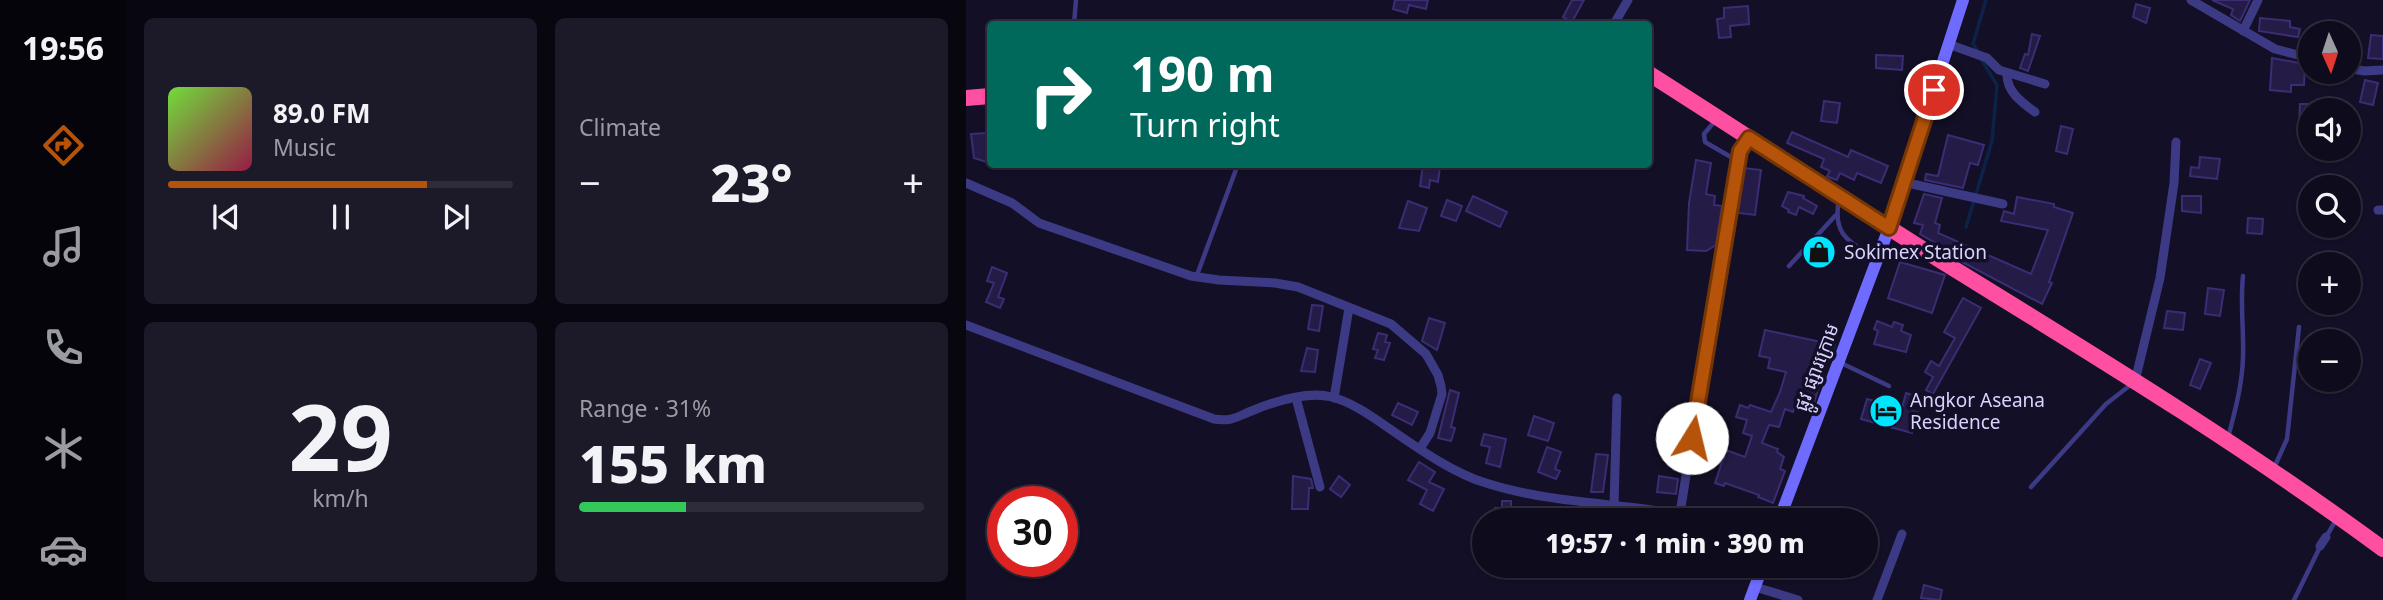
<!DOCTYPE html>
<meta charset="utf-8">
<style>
:root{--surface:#0e0b1c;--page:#1c1929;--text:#f1f3f6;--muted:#9b9ba3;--line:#2e2b3b;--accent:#b45309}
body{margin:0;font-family:"Noto Sans","Noto Sans Khmer",sans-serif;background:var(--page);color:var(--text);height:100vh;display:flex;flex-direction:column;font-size:26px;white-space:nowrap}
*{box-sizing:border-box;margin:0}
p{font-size:23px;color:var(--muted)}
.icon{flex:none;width:38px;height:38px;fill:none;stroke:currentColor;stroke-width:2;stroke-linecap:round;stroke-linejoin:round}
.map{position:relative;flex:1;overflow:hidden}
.details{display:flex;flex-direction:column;gap:18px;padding:18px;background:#08060f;width:840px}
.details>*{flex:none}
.hud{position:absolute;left:21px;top:21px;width:665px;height:147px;border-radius:7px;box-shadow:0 2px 5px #0004,0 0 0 2px var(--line);background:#00695c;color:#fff;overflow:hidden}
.needle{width:46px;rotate:177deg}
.tools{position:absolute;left:1332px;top:21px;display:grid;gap:14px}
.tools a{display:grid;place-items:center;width:63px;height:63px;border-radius:50%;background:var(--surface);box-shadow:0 2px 5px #0004,0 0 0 2px var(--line);font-size:35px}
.speed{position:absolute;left:21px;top:486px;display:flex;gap:14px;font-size:35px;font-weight:700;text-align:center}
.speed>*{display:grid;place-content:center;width:91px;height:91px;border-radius:50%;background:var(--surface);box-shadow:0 2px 5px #0004,0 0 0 2px var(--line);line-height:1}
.speed .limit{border:10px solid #d22;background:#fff;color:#111}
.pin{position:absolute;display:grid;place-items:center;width:60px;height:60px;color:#fff;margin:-30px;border:4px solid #fff;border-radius:50%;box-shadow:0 2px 7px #0007}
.me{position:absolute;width:77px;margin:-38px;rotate:9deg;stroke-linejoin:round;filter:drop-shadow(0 0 5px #0008)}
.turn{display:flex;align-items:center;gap:24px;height:147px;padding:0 28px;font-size:32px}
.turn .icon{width:91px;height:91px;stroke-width:2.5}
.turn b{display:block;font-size:49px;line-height:60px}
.big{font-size:52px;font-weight:800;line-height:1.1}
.details .widget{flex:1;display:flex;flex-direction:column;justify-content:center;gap:10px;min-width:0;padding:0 24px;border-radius:10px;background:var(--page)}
.details .dial{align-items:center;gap:0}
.dial b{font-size:91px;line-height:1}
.song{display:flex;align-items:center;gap:21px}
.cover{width:84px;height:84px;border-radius:10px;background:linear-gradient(135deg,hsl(100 70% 55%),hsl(340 70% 35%))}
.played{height:7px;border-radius:4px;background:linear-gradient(90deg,var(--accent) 75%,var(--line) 75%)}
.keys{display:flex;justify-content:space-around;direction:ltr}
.heat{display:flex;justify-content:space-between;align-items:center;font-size:38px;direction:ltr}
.charge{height:10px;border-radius:5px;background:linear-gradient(90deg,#34c759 31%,var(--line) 0)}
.details .tiles{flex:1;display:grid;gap:18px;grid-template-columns:repeat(2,1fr)}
.trip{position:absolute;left:506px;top:508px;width:406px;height:70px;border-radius:35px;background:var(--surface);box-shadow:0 2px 5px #0004,0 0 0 2px var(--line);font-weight:800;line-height:70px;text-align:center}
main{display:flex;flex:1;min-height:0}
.menu{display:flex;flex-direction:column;width:126px;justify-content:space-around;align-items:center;background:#06040b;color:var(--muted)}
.menu .icon{width:49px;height:49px}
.menu .on{color:var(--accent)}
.menu b{font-size:32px;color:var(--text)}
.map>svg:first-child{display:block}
</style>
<main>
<nav class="menu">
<b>19:56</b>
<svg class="icon on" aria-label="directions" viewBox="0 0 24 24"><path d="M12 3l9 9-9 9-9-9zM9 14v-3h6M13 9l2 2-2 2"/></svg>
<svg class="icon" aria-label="music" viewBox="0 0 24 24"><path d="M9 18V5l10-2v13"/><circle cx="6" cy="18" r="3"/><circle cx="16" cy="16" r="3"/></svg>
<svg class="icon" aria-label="phone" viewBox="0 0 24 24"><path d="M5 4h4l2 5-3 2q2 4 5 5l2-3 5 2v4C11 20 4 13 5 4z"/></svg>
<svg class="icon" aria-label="climate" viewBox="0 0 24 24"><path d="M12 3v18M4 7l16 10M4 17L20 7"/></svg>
<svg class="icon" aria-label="car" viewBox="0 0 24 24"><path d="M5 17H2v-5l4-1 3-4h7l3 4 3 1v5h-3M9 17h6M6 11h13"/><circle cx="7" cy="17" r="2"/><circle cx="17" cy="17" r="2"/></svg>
</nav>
<section class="details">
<div class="tiles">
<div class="widget">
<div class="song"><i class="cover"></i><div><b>89.0 FM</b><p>Music</p></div></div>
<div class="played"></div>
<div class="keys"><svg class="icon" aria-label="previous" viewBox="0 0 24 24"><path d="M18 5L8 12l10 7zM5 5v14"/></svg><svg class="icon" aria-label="pause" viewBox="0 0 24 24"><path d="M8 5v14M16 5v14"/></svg><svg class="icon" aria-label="next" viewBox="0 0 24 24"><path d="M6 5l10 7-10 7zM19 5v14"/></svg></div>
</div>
<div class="widget"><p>Climate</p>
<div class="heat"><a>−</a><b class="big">23°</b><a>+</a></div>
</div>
<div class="widget dial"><b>29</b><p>km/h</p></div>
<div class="widget"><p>Range · 31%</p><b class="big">155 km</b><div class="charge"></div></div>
</div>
</section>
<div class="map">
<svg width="1417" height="600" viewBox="0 0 1417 600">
<rect width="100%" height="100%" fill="#130f26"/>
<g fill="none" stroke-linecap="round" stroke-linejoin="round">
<!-- stream -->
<g stroke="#0c2248" stroke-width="3.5">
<path d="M1012,52L1007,44L1020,0"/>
<path d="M1000,227L1026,141L1031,85L1015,59"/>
</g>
</g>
<!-- building -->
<g fill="#241b47" stroke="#3b2d73" stroke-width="2">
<path d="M429,0H462L460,9L443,5L441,13L427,9Z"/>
<path d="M606,0H618L606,22L597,17Z"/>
<path d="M1246,0H1284L1274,21L1265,15L1267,9Z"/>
<path d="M1170,4L1184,8L1180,23L1167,17Z"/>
<path d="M782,6L783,24L764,26L765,37L753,38L751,19L758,18V8Z"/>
<path d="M1294,18L1324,21V27L1334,29L1332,37L1293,31Z"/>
<path d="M1066,34L1074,36L1062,71L1054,68L1059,54L1062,55Z"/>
<path d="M1405,35L1417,36V59L1402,58Z"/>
<path d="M910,55L937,56L936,70L910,68Z"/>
<path d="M1306,58L1339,64L1338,85H1325V92L1304,90Z"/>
<path d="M1399,80L1412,83L1407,105L1394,102Z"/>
<path d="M858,101L874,103L871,123L855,121Z"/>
<path d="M1334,104H1344L1343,126L1333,125Z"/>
<path d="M1095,126L1107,129L1101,154L1090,151Z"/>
<path d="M826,132L882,157L885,150L922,166L915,183L891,173L888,180L874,173L871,180L865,178L861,176L864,171L855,167L858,159L821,143Z"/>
<path d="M21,133L24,163L8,158L5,134Z"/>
<path d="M982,135L1018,145L1012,165L1004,163L997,188L959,180L960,174L972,176Z"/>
<path d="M1234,157L1254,159L1251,179L1224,176L1225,167L1233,168Z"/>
<path d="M730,160L745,163L740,194L749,196L748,205L756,206L750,245L740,251L721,250L723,203Z"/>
<path d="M457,164L474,167L472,182L464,180L463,188L454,186Z"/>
<path d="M778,168L795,170L789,215L772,213Z"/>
<path d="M822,192L838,196L837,198L851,206L847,214L833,207L830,215L822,212L823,210L816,206Z"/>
<path d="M958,194L976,198L969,223L974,225L972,233L1065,274L1082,230L1035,221L1038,211L1048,214L1051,197L1088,204V207L1107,213L1083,282L1086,283L1076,304L1000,264L996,262L997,259L954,234L957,225L948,223Z"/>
<path d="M507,196L541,212L534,227L500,211Z"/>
<path d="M1216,196H1235V213L1216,211Z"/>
<path d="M481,200L496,206L490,221L475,216Z"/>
<path d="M442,201L461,208L453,231L433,228Z"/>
<path d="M1282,218L1297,219L1296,234L1281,233Z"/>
<path d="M934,262L979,275L966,313L922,298Z"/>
<path d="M26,267L41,273L32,297L38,299L34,308L20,302L28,283L21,281Z"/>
<path d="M1242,288L1258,290L1254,316L1239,314Z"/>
<path d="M997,298L1015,308L967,394L960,390L967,377L959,372L965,361L973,366L989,338L978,332Z"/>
<path d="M346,305L357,306L353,331L342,329Z"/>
<path d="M1201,311L1219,313L1217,330L1198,328Z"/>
<path d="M463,318L479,323L471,350L456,341Z"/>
<path d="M911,321L926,327L928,322L937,325L935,331L945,335L940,352L908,344L912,331L908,329Z"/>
<path d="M799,330L869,345L866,353L863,352L848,403L842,402L839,409L829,406L827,412L819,409L813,427L803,425L796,443L812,449L811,452L818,457L814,469L819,471L807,503L792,497L793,495L759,483L758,486L749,483L760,450L779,457L786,436L777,433L781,420L770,417L774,405L782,408L784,405L805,412L814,392L820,372L802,368L804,358L793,356Z"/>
<path d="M412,333L421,335L419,342L424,343L418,360L409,358L412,350L407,349Z"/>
<path d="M341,348L352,350L349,372L335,371Z"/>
<path d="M1234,359L1245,363L1234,389L1224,385Z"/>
<path d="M484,390L493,393L485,427L489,428L485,441L472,438Z"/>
<path d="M940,393L950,396L946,411L952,412L946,433L895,419L901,399L936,408Z"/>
<path d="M432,403L452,412L446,425L426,415Z"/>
<path d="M568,416L588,423L582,441L562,435Z"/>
<path d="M518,434L540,439L534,467L520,463L524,447L515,445Z"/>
<path d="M581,447L595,452L589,469L594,471L590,479L572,472Z"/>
<path d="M630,454L642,455L637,492H625Z"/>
<path d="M453,462L469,472L463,482L478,489L467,511L454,504L461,490L442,480Z"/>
<path d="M327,476L345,479L347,488H343L342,509H326Z"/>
<path d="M373,476L384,485L375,497L364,489Z"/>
<path d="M693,476L712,479L710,494L691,492Z"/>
<path d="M536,501H545V520H529V508H536Z"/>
<path d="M958,585L976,590L974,600L955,598Z"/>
</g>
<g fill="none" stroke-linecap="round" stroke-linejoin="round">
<!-- lane -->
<g stroke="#3d3a85" stroke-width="4.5">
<path d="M108,24L110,0"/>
<path d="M749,121L738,134L739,142L770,160"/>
<path d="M873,199C866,236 883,241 911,259"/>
<path d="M823,266L869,216"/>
<path d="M231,275L272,164"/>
<path d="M873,362L923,386"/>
<path d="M1262,438C1269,411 1276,386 1277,358C1278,330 1274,304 1277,276"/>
<path d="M1308,468L1321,439L1333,327"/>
<path d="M1065,487L1140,404L1167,383"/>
<path d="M1360,537L1370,520"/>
<path d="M1328,600L1354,547"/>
</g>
<!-- street -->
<g stroke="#3d3a85" stroke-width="9">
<path d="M1225,0L1309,49L1344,58"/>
<path d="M648,24L662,0"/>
<path d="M1277,31L1292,0"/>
<path d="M982,44L1021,58L1033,70L1079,84"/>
<path d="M1382,68L1398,71L1417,70"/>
<path d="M1041,73C1040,91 1055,102 1069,112"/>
<path d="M937,182L1037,204"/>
<path d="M0,183L46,203L73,223L225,276L253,280L309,283L332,287L425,324L460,354L472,375L475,386L476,394L464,433L455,447"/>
<path d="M1412,210H1417"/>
<path d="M0,325L248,419C267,422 272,416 288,410C310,401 343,391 366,397C388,403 408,418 427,431C453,449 489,474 520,483C591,506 668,502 741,520"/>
<path d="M1169,381L1194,278L1208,183L1210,142"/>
<path d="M330,398L354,487"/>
<path d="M368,398L383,308"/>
<path d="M648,506L651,398"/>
<path d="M714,513L771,160L783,138"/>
<path d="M1354,546L1360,537"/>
<path d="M789,587L832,600"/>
<path d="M911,600L936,534"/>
</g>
<!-- secondary -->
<g stroke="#6f6bff" stroke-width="12">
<path d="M813,520L923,228L997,0"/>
<path d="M784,600L797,565"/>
</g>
<!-- highway -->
<g stroke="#ff4fa3" stroke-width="16">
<path d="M682,73C781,136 878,200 977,262C1126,354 1276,445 1417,549"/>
<path d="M0,98L24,96"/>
</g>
</g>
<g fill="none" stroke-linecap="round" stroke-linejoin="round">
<defs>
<path id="route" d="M726,438L774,151L783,138L923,228L968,90"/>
</defs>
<!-- route casing -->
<use href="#route" stroke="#753606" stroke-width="18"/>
<!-- route -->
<use href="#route" stroke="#b45309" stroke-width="12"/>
</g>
<!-- icons -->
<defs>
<symbol id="shop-disc" viewBox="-11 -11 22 22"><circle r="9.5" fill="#00e5ff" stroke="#130f26"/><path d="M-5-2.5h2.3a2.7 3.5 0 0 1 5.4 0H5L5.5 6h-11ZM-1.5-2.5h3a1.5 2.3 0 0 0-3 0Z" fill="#111"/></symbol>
<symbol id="hotel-disc" viewBox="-11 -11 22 22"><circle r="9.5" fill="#00e5ff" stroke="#130f26"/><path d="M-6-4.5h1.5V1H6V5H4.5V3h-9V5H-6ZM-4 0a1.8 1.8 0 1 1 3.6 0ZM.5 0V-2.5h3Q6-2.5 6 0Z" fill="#111"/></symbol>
</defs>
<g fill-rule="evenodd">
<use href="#shop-disc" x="834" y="233" width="38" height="38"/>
<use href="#hotel-disc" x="901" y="392" width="38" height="38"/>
</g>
<g text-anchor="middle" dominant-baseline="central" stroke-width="7" stroke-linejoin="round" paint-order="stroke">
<!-- poi labels -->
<g font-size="19" fill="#d9d4ff" stroke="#130f26" text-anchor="start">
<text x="878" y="252">Sokimex Station</text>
<text x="944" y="400">Angkor Aseana<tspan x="944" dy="22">Residence</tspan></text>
</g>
<!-- street labels -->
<g font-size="19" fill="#d9d4ff" stroke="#130f26">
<text transform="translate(850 367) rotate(-69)">ផ្លូវ ផ្សារក្រោម</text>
</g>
</g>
</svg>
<div class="tools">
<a><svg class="needle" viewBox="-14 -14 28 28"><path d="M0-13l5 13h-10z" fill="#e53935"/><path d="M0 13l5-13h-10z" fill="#9b9ba3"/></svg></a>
<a><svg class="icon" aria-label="sound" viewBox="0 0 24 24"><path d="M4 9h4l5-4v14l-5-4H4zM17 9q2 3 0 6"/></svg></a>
<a><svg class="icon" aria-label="search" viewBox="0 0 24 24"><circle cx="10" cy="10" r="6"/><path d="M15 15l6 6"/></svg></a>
<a>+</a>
<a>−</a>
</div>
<div class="speed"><div class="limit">30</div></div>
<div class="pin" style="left:968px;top:90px;background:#d93025"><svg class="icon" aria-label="arrive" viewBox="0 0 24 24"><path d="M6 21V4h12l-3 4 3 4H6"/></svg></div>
<svg class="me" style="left:726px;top:438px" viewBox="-20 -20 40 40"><circle r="19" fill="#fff"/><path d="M0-13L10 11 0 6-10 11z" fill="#b45309"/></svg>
<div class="trip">19:57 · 1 min · 390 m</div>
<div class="hud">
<div class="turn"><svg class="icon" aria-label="right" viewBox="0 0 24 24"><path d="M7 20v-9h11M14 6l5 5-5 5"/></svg><div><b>190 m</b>Turn right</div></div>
</div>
</div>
</main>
